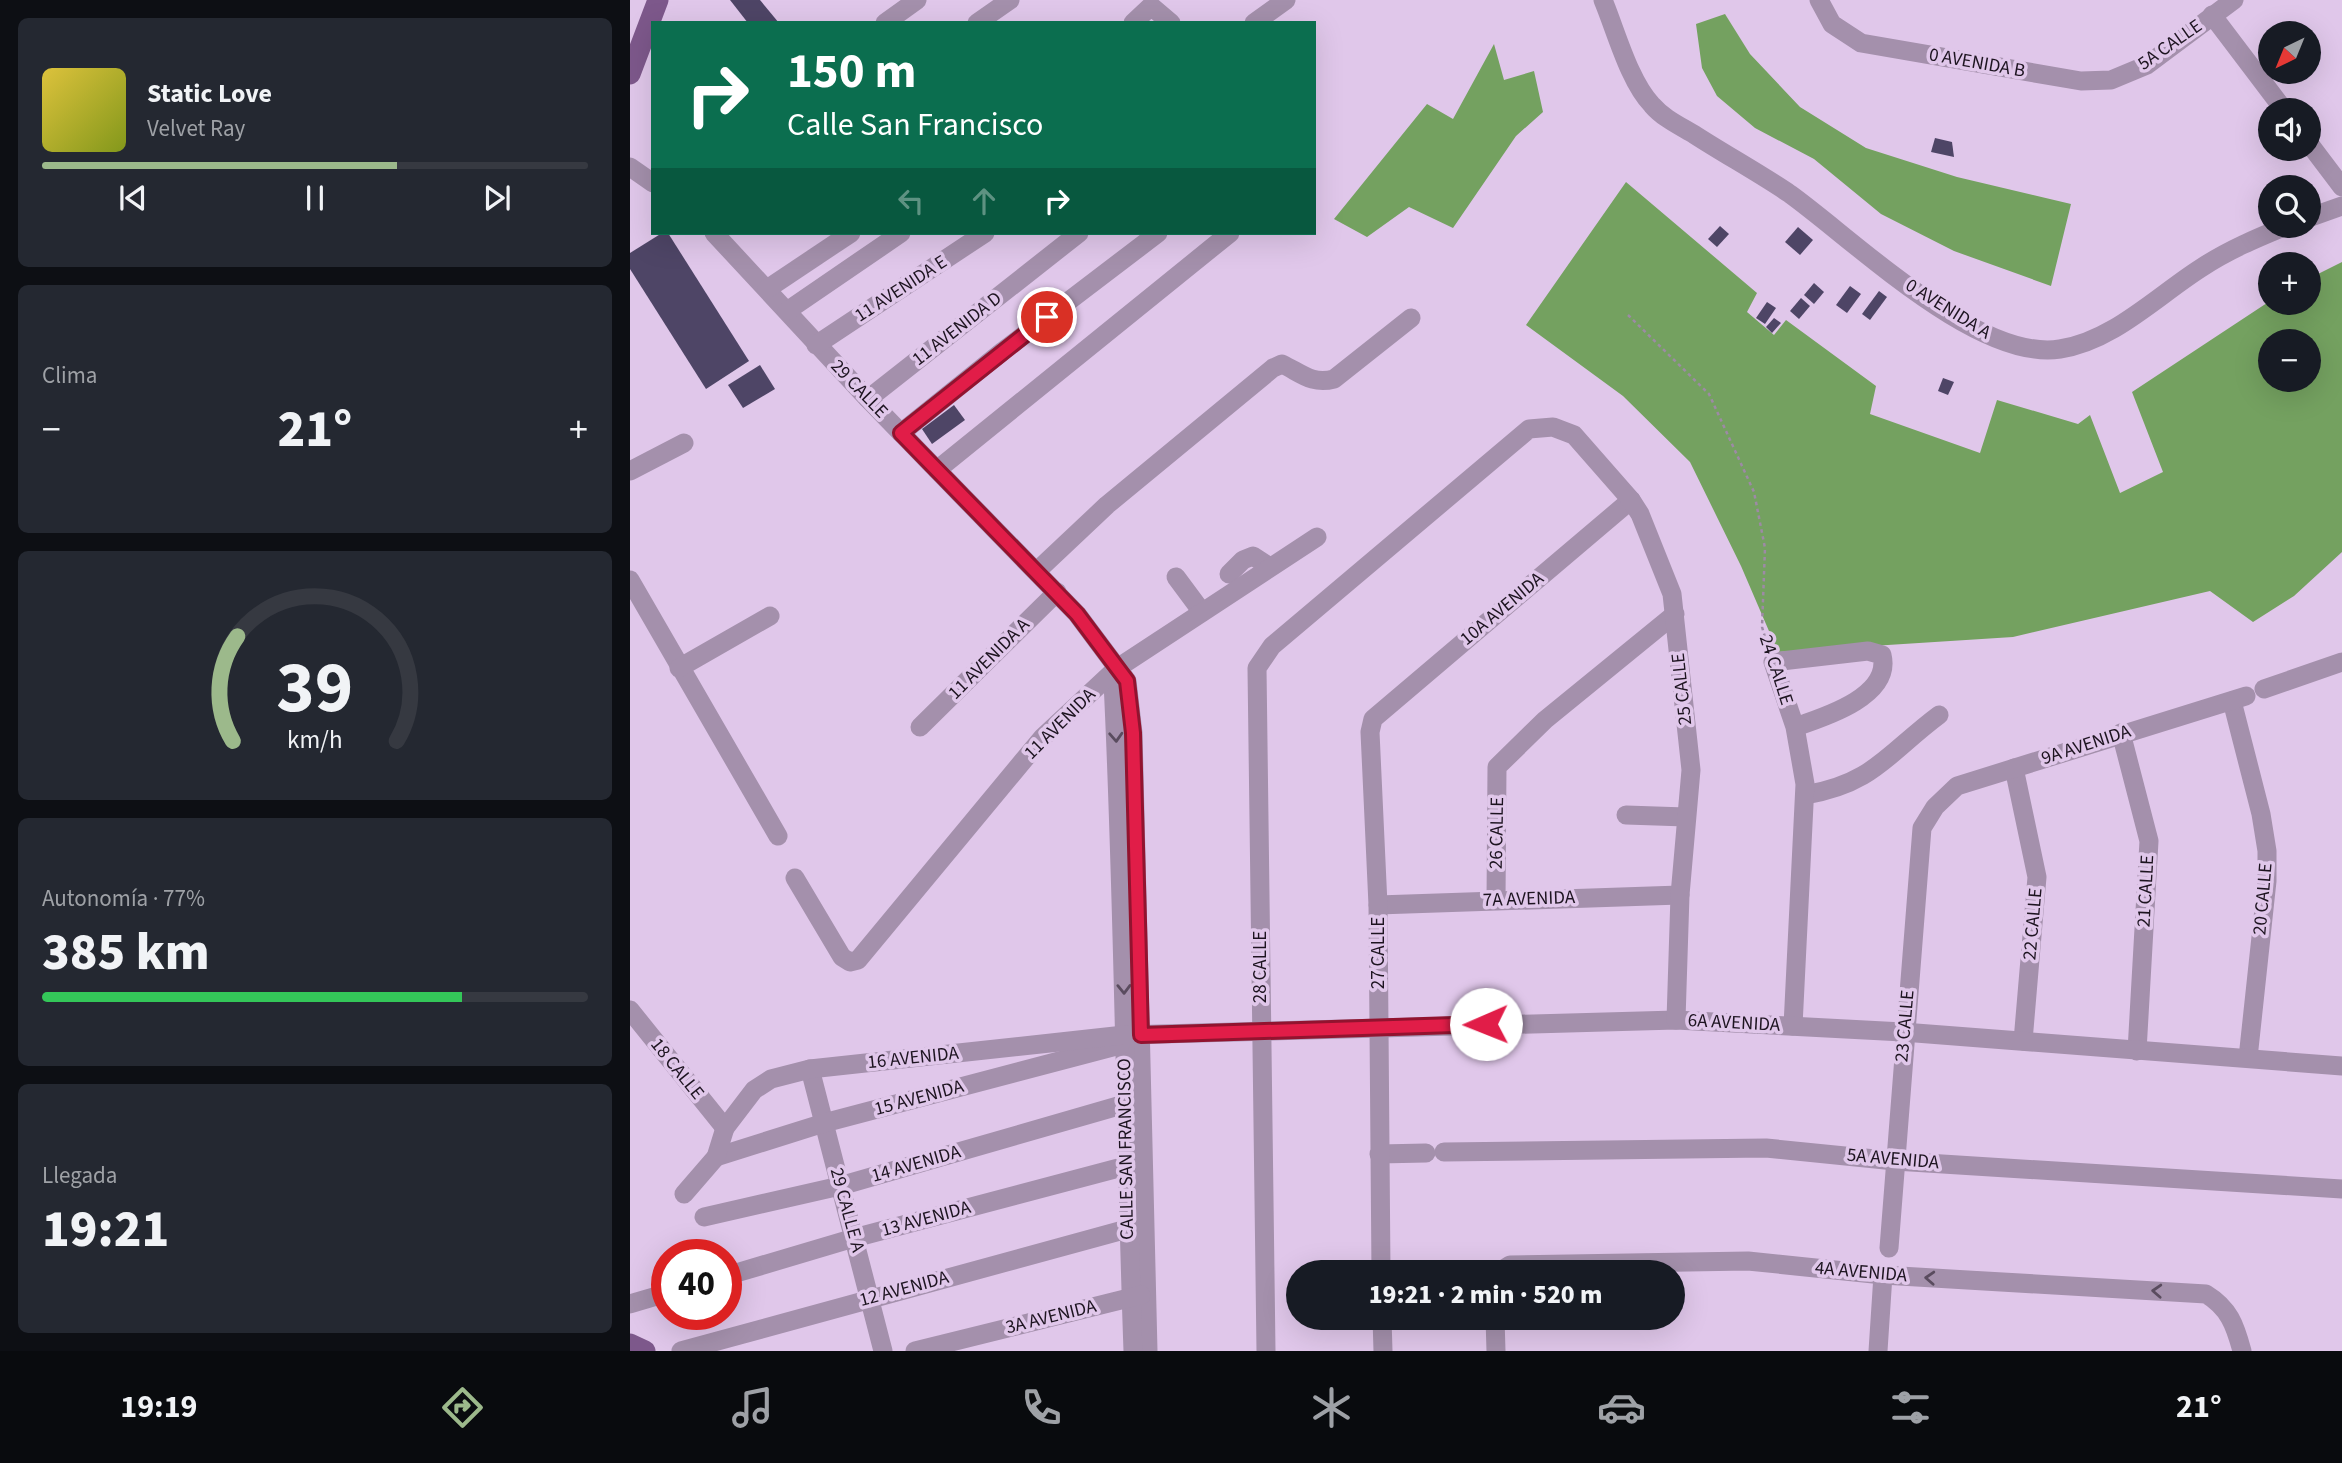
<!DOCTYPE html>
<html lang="es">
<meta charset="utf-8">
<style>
:root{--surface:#171b24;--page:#242831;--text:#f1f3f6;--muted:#9ea1a6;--line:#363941;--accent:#9cb98b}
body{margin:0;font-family:"Source Sans 3",sans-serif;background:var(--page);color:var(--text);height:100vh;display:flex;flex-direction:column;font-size:26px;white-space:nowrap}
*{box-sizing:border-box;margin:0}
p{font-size:23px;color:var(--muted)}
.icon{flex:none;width:38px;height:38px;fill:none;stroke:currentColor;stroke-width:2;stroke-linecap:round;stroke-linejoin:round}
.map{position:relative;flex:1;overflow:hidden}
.drawer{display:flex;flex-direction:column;gap:18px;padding:18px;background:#0d0f14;width:630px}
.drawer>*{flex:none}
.top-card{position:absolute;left:21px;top:21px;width:665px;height:214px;border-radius:0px;box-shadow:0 7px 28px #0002;background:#0b6e4f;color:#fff;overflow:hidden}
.needle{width:46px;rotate:223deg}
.tools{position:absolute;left:1628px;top:21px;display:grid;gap:14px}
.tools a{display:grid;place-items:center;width:63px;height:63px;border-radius:50%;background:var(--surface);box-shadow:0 7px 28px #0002;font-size:35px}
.speed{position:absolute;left:21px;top:1239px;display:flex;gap:14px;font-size:35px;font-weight:700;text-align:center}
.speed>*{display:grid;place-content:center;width:91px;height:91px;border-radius:50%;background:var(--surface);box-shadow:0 7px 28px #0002;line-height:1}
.speed .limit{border:10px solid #d22;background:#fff;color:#111}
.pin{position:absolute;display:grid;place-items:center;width:60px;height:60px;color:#fff;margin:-30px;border:4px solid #fff;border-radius:50%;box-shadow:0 2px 7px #0007}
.me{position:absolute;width:77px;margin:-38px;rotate:269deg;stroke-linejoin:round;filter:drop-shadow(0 0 5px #0008)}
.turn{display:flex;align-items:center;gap:24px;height:147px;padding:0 21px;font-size:32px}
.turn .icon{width:91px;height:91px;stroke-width:2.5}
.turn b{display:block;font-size:49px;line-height:60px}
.lanes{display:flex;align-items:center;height:66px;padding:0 21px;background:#0003;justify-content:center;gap:35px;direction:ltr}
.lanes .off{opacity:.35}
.big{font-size:52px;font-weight:800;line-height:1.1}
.drawer .card{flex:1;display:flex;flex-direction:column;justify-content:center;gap:10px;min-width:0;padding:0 24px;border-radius:10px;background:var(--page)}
.drawer .dial{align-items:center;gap:0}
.dial svg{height:182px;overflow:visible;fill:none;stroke:var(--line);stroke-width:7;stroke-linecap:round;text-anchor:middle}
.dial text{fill:var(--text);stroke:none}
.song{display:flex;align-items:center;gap:21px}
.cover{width:84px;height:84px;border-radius:10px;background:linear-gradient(135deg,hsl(50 70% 55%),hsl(70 70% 35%))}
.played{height:7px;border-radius:4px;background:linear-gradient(90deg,var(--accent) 65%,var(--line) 65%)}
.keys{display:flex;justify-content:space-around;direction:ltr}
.heat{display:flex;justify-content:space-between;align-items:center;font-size:38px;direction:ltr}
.charge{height:10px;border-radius:5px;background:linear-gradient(90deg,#34c759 77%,var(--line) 0)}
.trip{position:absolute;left:656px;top:1260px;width:399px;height:70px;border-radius:35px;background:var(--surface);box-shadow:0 7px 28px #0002;font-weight:800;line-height:70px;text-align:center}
.tab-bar{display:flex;height:112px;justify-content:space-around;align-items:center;background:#090b0e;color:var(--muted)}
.tab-bar .icon{width:49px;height:49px}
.tab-bar .on{color:var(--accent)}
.tab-bar b{font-size:32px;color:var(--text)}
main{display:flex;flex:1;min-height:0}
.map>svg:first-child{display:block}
</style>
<main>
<section class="drawer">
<div class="card">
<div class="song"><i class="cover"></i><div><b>Static Love</b><p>Velvet Ray</p></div></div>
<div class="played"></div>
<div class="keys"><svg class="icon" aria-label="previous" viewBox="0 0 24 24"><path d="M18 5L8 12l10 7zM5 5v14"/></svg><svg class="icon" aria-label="pause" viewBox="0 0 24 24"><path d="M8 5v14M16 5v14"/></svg><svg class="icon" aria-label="next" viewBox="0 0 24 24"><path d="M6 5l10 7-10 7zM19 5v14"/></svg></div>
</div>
<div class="card"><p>Clima</p>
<div class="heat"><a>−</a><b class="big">21°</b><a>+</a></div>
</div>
<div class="card dial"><svg viewBox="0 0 100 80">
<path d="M14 69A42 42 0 1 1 86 69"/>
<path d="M14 69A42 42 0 0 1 16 23" stroke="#9cb98b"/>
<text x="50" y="56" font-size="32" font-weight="700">39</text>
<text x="50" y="72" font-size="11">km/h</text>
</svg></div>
<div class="card"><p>Autonomía · 77%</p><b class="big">385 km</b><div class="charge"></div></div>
<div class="card"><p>Llegada</p><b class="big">19:21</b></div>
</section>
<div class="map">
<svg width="1712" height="1351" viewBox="0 0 1712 1351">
<rect width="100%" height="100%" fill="#e0c7ea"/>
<!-- forest -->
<g fill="#74a160" fill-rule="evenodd">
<path d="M1095,14L1120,54L1170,107L1236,148L1327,177L1441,204L1421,286L1324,251L1251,214L1184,159L1125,128L1087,96L1072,68L1066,24Z"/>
<path d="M864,44L874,80L904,71L913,112L886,136L823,228L779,207L737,237L704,219L797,104L823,119Z"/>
<path d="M996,182L1127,293L1117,312L1144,335L1156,320L1246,386L1240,414L1350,453L1367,400L1448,424L1460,415L1490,493L1533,472L1502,392L1640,301L1678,303V279L1712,262V552L1664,596L1623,622L1580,591L1383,637L1148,652L1111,566L1060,462L993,396L896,325ZM1640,341H1678V380H1640Z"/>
</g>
<!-- building -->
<g fill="#4e4566">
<path d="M100,0H130L149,23H118Z"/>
<path d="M1305,138L1322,142L1324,157L1301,152Z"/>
<path d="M1090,226L1099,234L1087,247L1078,239Z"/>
<path d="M1168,227L1183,240L1170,255L1155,242Z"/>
<path d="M32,233H38L119,361L76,389L0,269V253Z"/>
<path d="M1184,283L1194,292L1184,304L1174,295Z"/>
<path d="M1220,286L1231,294L1217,313L1206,305Z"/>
<path d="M1249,291L1257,297L1240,320L1232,314Z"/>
<path d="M1171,298L1180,306L1169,319L1160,311Z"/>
<path d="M1137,302L1146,308L1135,324L1126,318Z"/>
<path d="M1144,318L1151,323L1142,333L1136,327Z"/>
<path d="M130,365L145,389L113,408L98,385Z"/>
<path d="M1313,378L1324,382L1318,395L1308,391Z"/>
<path d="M324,405L335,420L302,444L292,429Z"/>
</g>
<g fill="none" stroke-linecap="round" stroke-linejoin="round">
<!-- path -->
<path stroke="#9d8aa5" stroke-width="2.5" stroke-dasharray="3.5 3.5" stroke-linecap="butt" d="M998,315L1079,394L1124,492L1135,548L1132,627L1138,647"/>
<!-- minor -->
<g stroke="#a490ac" stroke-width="19">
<path d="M973,0C986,31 999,81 1022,105C1033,118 1050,126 1065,135C1096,155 1129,173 1160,194C1224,240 1348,362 1430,349C1483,341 1527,296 1571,268C1598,250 1627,238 1656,226"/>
<path d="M1189,0L1202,24L1231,43L1451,81L1481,80L1517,65L1604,0"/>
<path d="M1582,15L1654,110"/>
<path d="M255,23L287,0"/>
<path d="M347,23L380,0"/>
<path d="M503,23L521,6L541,23"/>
<path d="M624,23L656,0"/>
<path d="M1678,142L1712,187"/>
<path d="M0,167L23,183"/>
<path d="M1678,218L1712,206"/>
<path d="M84,233L238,399L447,614L497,681L503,733L518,1351"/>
<path d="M137,289L221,233"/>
<path d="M157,311L271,233"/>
<path d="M186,345L355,233"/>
<path d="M238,399L449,233"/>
<path d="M271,433L373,351L528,233"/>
<path d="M307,470L600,233"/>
<path d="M0,471L54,443"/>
<path d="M407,571L477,505L643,368L652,364C671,373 682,385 704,379L781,318"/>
<path d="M599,574L613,560L623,556L640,567"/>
<path d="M546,577L572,612"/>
<path d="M0,580L148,836"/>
<path d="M49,668L140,616"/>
<path d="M486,669L483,682C494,905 495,1128 503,1351"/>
<path d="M1634,689L1712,662"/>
<path d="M1602,701L1631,814L1637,851V881L1618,1058"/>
<path d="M290,727L427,592"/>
<path d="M1491,733L1519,841L1507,1051"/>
<path d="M1384,768L1407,877L1393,1041"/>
<path d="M1175,795C1243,784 1258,753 1309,715"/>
<path d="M996,815L1056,817"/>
<path d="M165,878L212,957L220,962L228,960L412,738L486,669L687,537"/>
<path d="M866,900L867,767L915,720L1045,614"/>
<path d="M748,905L1050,895"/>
<path d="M0,1010L95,1128"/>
<path d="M1163,1026L1175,784L1165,727L1143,662L1238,651L1252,655C1262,696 1195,717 1165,727"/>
<path d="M180,1069L253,1351"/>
<path d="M814,1152L1136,1148L1265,1161L1712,1189"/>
<path d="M749,1154L796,1153"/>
<path d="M86,1157L194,1123L490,1045"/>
<path d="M54,1194L86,1157L95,1128L124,1090L141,1079L180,1069L494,1035L1046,1020L1273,1032L1712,1066"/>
<path d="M74,1217L210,1186L495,1104"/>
<path d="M1259,1248L1292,828L1305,807L1327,786L1616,696"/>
<path d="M751,1272L748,905L740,732L743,719L1001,500"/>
<path d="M869,1272L880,1265L1118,1261L1253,1275L1576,1294C1599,1308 1605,1325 1612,1351"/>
<path d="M96,1276L224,1238L496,1166"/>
<path d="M0,1304L37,1293"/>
<path d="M752,1318L753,1351"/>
<path d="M865,1318L866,1351"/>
<path d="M51,1351L497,1229"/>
<path d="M285,1351L511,1295"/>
<path d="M636,1351L627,668L642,646L899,429L923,427L944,435L1001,500L1010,514L1042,594L1061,770L1050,895L1046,1020"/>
<path d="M1248,1351L1253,1275"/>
</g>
<!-- major -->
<g stroke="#7d588b" stroke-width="21">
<path d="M0,74L28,0"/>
<path d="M0,1344L15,1351"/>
</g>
</g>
<!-- one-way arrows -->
<defs><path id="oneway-chevron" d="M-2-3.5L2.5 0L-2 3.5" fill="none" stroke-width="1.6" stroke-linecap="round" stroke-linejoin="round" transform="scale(1.75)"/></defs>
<g stroke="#5a4c5f">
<use href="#oneway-chevron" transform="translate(486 737) rotate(87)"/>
<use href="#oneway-chevron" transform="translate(494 989) rotate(89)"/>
<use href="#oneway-chevron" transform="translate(1300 1278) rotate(-177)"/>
<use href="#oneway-chevron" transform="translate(1527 1291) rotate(-177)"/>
</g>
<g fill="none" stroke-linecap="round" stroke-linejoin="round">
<defs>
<path id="route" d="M417,317L271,433L447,614L497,681L503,733L511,1035L856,1024"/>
</defs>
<!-- route casing -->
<use href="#route" stroke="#92132f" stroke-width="18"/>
<!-- route -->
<use href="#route" stroke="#e11d48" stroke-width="12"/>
</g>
<g text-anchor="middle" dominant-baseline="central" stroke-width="7" stroke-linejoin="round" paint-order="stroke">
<!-- street labels -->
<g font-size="19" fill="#1d1420" stroke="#e0c7ea">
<text transform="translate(1540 45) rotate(-35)">5A CALLE</text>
<text transform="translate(1347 63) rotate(10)">0 AVENIDA B</text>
<text transform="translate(271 289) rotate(-33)">11 AVENIDA E</text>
<text transform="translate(1318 309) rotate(32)">0 AVENIDA A</text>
<text transform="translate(327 329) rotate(-38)">11 AVENIDA D</text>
<text transform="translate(229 389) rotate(46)">29 CALLE</text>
<text transform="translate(872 609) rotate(-40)">10A AVENIDA</text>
<text transform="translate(359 659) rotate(-45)">11 AVENIDA A</text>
<text transform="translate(1146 670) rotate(72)">24 CALLE</text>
<text transform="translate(1052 689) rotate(-96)">25 CALLE</text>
<text transform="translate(430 724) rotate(-45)">11 AVENIDA</text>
<text transform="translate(1456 745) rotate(-18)">9A AVENIDA</text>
<text transform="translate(867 833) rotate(-89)">26 CALLE</text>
<text transform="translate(1516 891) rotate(-87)">21 CALLE</text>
<text transform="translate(899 899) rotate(-2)">7A AVENIDA</text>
<text transform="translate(1633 899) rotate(-85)">20 CALLE</text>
<text transform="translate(1403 924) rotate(-85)">22 CALLE</text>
<text transform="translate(748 953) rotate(-90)">27 CALLE</text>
<text transform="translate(630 967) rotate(-90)">28 CALLE</text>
<text transform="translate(1104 1023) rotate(3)">6A AVENIDA</text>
<text transform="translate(1275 1026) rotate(-85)">23 CALLE</text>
<text transform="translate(283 1058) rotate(-6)">16 AVENIDA</text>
<text transform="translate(47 1069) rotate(51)">18 CALLE</text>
<text transform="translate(289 1098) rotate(-15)">15 AVENIDA</text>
<text transform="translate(496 1149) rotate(-91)">CALLE SAN FRANCISCO</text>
<text transform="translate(1263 1159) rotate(5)">5A AVENIDA</text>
<text transform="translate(286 1164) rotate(-16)">14 AVENIDA</text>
<text transform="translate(217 1210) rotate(75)">29 CALLE A</text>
<text transform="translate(296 1219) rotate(-15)">13 AVENIDA</text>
<text transform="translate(1231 1272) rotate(5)">4A AVENIDA</text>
<text transform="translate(274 1289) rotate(-15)">12 AVENIDA</text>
<text transform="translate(421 1317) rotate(-14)">3A AVENIDA</text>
</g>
</g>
</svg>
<div class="tools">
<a><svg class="needle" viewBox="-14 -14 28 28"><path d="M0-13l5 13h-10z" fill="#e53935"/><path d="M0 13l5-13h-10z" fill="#9ea1a6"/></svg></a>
<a><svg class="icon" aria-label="sound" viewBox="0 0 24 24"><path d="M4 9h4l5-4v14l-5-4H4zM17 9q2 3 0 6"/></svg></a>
<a><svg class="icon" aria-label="search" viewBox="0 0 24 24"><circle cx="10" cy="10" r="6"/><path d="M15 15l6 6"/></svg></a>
<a>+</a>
<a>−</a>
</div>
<div class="speed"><div class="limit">40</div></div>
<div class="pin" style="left:417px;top:317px;background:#d93025"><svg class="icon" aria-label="arrive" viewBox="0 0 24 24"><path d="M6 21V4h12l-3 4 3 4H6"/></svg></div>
<svg class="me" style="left:856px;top:1024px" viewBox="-20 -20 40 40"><circle r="19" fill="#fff"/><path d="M0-13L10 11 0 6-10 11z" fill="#e11d48"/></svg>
<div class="trip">19:21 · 2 min · 520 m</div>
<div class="top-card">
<div class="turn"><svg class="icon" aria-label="right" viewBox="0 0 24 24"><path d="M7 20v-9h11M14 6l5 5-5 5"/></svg><div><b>150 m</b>Calle San Francisco</div></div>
<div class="lanes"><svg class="icon off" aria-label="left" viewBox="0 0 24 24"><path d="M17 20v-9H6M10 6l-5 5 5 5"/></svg><svg class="icon off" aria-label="ahead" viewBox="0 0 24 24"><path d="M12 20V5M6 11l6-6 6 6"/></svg><svg class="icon" aria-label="right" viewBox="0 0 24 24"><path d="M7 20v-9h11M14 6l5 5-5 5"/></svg></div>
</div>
</div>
</main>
<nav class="tab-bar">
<b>19:19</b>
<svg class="icon on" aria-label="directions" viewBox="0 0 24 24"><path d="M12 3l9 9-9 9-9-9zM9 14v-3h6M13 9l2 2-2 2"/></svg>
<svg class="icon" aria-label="music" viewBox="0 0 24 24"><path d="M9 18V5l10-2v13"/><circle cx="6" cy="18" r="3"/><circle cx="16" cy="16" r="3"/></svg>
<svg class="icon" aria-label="phone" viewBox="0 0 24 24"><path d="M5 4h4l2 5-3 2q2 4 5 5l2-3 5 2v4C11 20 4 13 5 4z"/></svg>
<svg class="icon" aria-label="climate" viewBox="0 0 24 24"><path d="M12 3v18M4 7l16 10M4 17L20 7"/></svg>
<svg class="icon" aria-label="car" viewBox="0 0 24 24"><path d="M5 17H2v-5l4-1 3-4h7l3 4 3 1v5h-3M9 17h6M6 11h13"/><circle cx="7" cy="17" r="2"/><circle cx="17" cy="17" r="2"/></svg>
<svg class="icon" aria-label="filters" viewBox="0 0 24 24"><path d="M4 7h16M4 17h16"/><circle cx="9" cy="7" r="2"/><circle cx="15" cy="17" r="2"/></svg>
<b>21°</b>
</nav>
